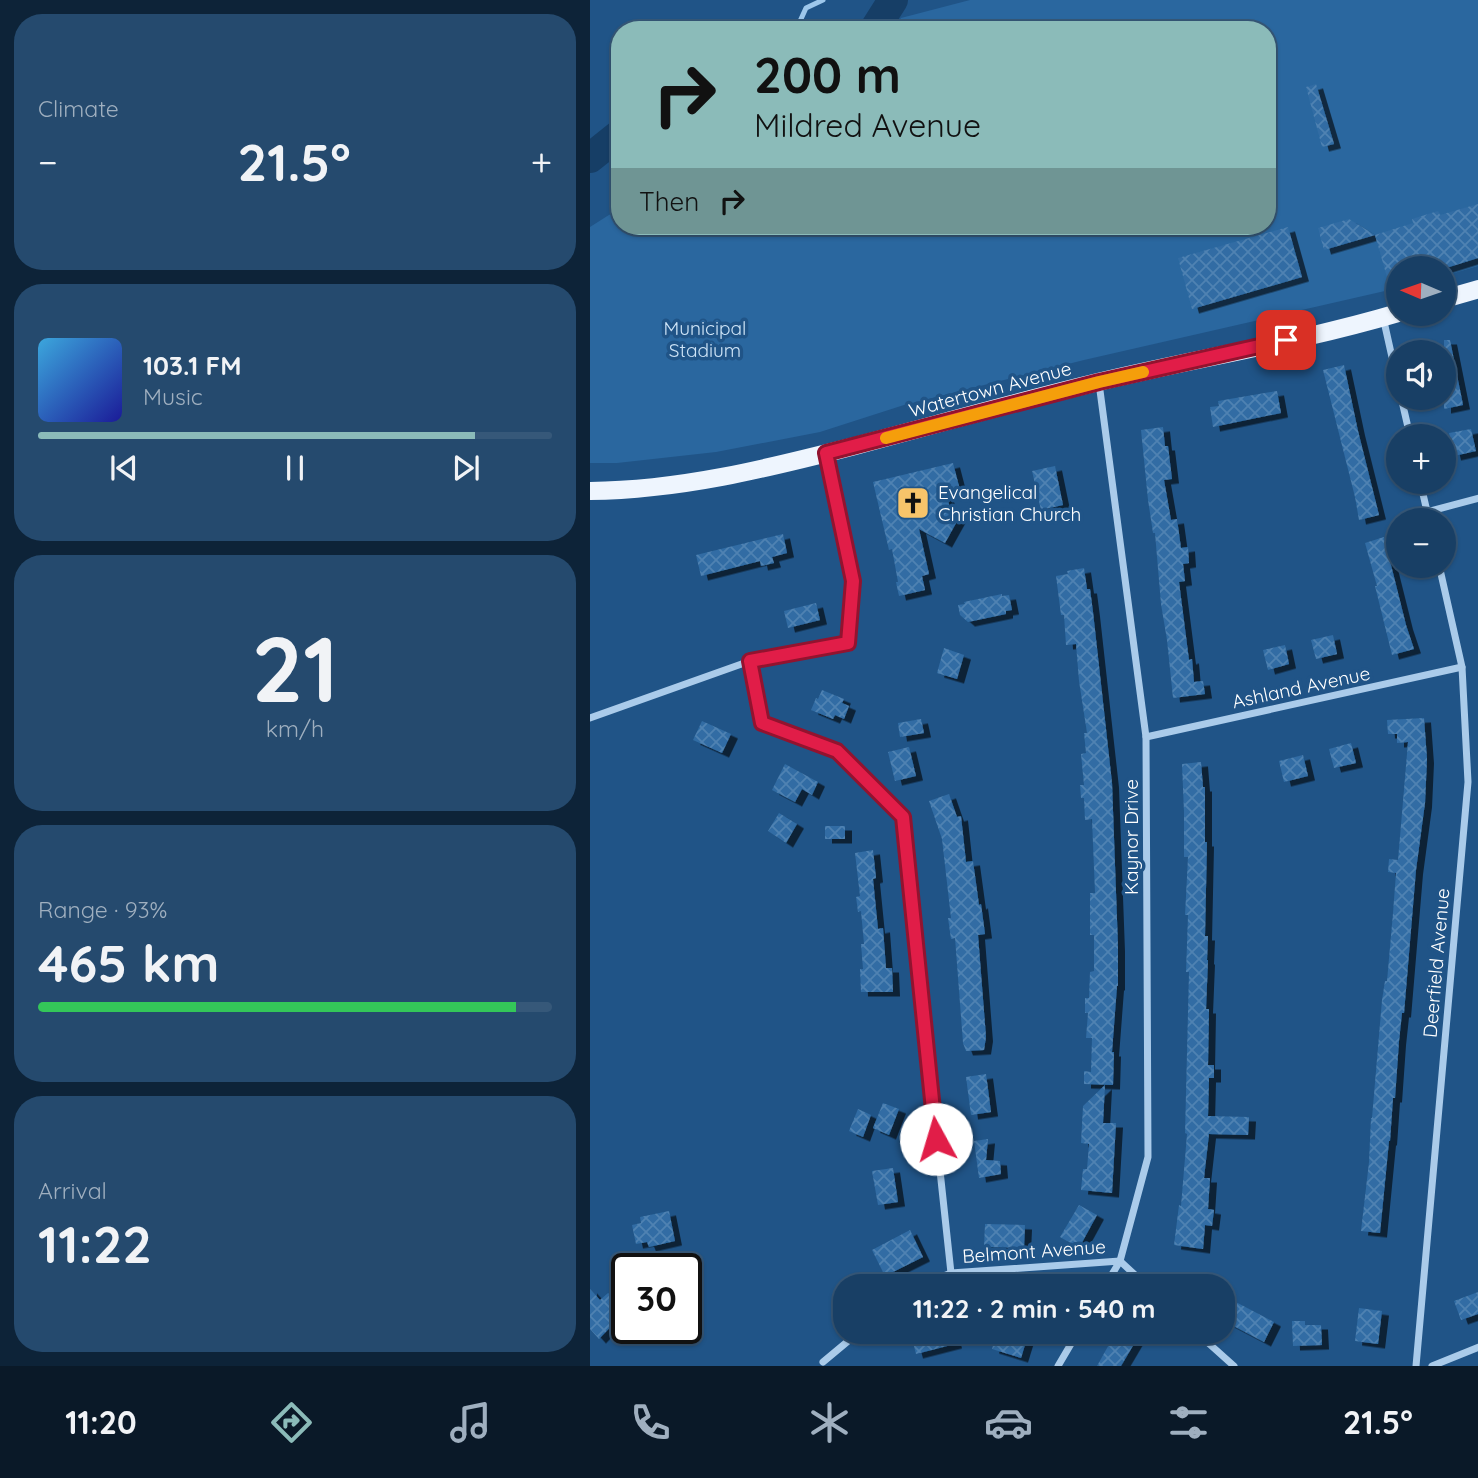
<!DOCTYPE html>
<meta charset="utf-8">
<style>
:root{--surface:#183f65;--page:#254a6e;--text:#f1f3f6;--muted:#9fafbf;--line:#365879;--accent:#8bbbb9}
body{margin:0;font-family:Quicksand,sans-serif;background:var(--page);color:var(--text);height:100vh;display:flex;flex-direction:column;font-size:26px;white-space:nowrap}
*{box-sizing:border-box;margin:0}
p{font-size:23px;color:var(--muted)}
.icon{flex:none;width:38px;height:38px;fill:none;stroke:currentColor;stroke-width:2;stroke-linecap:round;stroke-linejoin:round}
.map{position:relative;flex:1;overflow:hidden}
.drawer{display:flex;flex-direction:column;gap:14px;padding:14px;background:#0d2338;width:590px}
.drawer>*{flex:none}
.top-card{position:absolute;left:21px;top:21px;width:665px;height:214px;border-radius:28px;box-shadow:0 2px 5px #0004,0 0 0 2px var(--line);background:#8bbbb9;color:#111;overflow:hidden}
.needle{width:46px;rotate:272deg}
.controls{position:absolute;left:796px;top:256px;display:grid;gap:14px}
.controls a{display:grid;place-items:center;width:70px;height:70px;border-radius:50%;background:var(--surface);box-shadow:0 2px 5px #0004,0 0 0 2px var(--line);font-size:35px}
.speed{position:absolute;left:21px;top:1253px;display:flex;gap:14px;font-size:35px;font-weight:700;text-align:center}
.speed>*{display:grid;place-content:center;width:91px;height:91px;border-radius:50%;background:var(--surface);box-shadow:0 2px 5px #0004,0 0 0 2px var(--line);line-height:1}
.speed .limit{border:4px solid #111;border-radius:10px;background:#fff;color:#111}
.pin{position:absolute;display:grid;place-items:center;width:60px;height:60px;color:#fff;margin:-30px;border-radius:14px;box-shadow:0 4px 10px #0006}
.me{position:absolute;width:77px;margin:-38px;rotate:354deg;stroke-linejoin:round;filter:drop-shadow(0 0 5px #0008)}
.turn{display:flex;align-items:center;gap:24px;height:147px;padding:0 28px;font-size:32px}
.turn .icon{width:91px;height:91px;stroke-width:2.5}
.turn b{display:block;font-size:49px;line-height:60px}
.then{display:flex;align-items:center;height:66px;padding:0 28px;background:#0003;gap:14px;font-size:26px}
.big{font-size:52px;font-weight:700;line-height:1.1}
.drawer .widget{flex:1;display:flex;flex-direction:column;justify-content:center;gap:10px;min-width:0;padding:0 24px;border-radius:28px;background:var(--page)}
.drawer .dial{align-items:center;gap:0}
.dial b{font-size:91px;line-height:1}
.song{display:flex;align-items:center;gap:21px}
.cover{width:84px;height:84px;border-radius:10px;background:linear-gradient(135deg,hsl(200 70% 55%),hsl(240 70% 35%))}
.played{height:7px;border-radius:4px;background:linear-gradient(90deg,var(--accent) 85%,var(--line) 85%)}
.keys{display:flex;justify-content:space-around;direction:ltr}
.heat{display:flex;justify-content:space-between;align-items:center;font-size:38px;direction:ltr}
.charge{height:10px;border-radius:5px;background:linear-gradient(90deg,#34c759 93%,var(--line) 0)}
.trip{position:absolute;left:243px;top:1274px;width:402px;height:70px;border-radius:28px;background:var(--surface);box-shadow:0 2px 5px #0004,0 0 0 2px var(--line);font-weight:700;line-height:70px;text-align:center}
.dock{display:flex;height:112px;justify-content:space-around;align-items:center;background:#0a1928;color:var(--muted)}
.dock .icon{width:49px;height:49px}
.dock .active{color:var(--accent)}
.dock b{font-size:32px;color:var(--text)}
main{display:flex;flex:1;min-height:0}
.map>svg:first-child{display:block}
</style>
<main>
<section class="drawer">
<div class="widget"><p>Climate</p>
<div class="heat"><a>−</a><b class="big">21.5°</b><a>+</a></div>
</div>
<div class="widget">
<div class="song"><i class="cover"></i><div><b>103.1 FM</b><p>Music</p></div></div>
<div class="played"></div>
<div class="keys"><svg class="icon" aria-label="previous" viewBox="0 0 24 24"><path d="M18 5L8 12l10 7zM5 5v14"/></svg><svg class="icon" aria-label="pause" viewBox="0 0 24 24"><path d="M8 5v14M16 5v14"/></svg><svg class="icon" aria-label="next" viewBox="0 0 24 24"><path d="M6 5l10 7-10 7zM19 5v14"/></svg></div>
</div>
<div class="widget dial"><b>21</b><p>km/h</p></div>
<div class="widget"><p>Range · 93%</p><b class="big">465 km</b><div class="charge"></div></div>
<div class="widget"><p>Arrival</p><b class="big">11:22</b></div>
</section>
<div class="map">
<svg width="889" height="1366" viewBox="0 0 889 1366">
<defs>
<pattern id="building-cross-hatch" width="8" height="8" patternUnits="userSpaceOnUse" patternTransform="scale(1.75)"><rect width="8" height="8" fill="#306ca4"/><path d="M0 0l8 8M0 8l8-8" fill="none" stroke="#4f82b2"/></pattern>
<filter id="shadow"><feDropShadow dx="7" dy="4.5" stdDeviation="0" flood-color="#0009"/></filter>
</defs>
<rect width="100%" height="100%" fill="#205487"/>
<!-- park -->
<path fill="#2a679f" d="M380,0H888V266L854,276V268H808V288L494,360L314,405L230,432L126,452L27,463H0V227L30,208V226H677V30H304L311,18Z"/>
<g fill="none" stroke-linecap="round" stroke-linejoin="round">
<!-- stream -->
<path stroke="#9dc7eb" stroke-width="5" d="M206,30L216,8L233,0"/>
<!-- river -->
<g stroke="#163e66" stroke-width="30">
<path d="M284,30L303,0"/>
<path d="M0,158L30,134"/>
</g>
</g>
<!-- building -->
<g fill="url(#building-cross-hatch)" filter="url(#shadow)">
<path d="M726,84L744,144L732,147L716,87Z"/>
<path d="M888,204V258L856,268H808V302H804L785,235L734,250L728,228L759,219L785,235L823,223L822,219L848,211L850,215Z"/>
<path d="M698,227L712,277L602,309L588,258Z"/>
<path d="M854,340H860L873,405L854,409Z"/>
<path d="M754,365L768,431L789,515L769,520L765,497L733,370Z"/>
<path d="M687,391L691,413L623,427L620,407L629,406L628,401Z"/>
<path d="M573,427L575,446H578L582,479L574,480L581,520L587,519L591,548L598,547L599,563L593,564L595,581L589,582L599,660L602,659L604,682L613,681L615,694L583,698L577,640L571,604L565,533H563L558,500L551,430Z"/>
<path d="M881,429L886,451L864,456L859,433Z"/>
<path d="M363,463L370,490L356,494L361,511L370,516L355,543L329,529L339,574L332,576L335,590L309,596L306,582H308L302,549L299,550L283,482Z"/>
<path d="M465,466L473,505L451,510L442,471Z"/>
<path d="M193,534L197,553L182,557L184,563L171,566L170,561L111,576L106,555Z"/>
<path d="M794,537L816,625L824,649L802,655L785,586H787L775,543Z"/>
<path d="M494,568L497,589H500L503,612L522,783L528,947V986H527L522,1052H524L523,1085L494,1084V1071L501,1072L502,1038H496L498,1013H495V998H499L500,972L504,971V935H500V893H505L502,819L495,820L494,798H491L490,785H494L491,754L496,753L494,733H497L489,681L486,644L476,645L474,615H471L466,576L478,574L477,571Z"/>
<path d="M412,594V596L419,595L422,610L416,611V614L378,622L370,615L368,605L375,604L374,602Z"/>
<path d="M226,603L230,620L198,628L194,611Z"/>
<path d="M743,635L747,654L726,659L721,640Z"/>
<path d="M695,645L699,664L678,670L673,650Z"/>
<path d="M354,648L374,655L367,679L347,673Z"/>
<path d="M232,690L254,699L252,703L259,706L254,719L245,715L243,719L221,710L226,698L228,699Z"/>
<path d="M834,718L837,759L835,803L826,870L814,1013H812L809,1041L805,1098H803L800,1141H799L790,1233L771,1231L779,1162L781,1118H782L792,1000L795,981H797L803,913L806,873L798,872L799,859L808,860L818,742L807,743V734H798L797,720Z"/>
<path d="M331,719L334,733L310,737L308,723Z"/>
<path d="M112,721L141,734L132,753L103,740Z"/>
<path d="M761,743L766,763L744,768L739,749Z"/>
<path d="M319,747L326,776L305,781L298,752Z"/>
<path d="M713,755L718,776L694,782L689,761Z"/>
<path d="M611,762L613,787H615V842H617L615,936H618L617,960H618L616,1009H619L618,1065H624V1078H619L618,1116L659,1117L658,1135L619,1134L614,1178H620L618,1209L624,1210L622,1226L615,1225L613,1249L584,1245L589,1205L591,1206L597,1134L595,1133L599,972H596L598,915H595L598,857H594V812L592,764Z"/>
<path d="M195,764L228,782L222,795L212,789L205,802L182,790Z"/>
<path d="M359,794L367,817L371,816L376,862L383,861L389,905L391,904L395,934L388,935L396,1037L394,1050L376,1051L373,1043L365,938L361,939L358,918H361L352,839L339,801Z"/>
<path d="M189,813L207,824L196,843L178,831Z"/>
<rect x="235" y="826" width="20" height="13"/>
<path d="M283,850L286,878L283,879L288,929L293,928L296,968H302L303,992H271L270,969H273L271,944H274L271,911L268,912L266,897L270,896L265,853Z"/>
<path d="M396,1074L401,1112L381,1115L376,1077Z"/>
<path d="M515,1085L513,1123H526L522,1193L491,1190L493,1169H497L499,1144L491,1143L493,1106Z"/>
<path d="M293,1103L309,1109L299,1135L283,1128Z"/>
<path d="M268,1109L281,1115L273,1137L259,1131Z"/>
<path d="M398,1139L396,1160L410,1161L411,1174L389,1178L384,1141Z"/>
<path d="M303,1168L308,1202L288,1205L282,1171Z"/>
<path d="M489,1205L507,1215L489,1248L470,1237Z"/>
<path d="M79,1211L85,1241L59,1247L57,1242L46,1244L42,1225L51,1223L50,1217Z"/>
<path d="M395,1224L435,1225L434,1248L394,1247Z"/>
<path d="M320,1230L333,1257L295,1276L282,1250Z"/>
<path d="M0,1289L10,1300L18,1293L31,1308L25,1313L29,1318L9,1339L0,1329Z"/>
<path d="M888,1292V1314L871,1320L864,1301Z"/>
<path d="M642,1300L684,1322L674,1342L634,1321V1317Z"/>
<path d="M769,1308L792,1311L788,1344L765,1341Z"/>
<path d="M702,1321H715V1325H731L732,1345L703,1346Z"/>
<path d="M332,1332H362L365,1344L326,1354L321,1335Z"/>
<path d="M407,1332H439L431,1358L402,1349Z"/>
<path d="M526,1332H551L531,1366H507Z"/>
</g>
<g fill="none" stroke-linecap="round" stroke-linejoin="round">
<!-- minor -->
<g stroke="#aacbea" stroke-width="7">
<path d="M793,317L808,384"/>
<path d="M509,383L556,737L558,1157L530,1261L515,1286"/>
<path d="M811,397L820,436"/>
<path d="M830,481L839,520"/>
<path d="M837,512L889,498"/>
<path d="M160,661L172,723L247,751L312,817L361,1273"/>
<path d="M0,718L160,661L258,643L263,581L236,454"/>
<path d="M556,737L872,667"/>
<path d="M329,1286L361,1273L530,1261L557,1286"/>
<path d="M606,1332L644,1366"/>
<path d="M233,1362L269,1332"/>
<path d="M468,1366L488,1332"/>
<path d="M826,1366L878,782L872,667L849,565"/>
<path d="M842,1366L889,1347"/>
</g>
<!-- primary -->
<g stroke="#eef5fe" stroke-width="18">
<path d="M854,299L889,289"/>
<path d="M0,491C90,490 175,469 261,447C344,425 425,402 508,382C608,358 710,342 808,313"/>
</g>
</g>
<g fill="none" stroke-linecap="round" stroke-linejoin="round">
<defs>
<path id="route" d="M346,1139L313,817L247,751L172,723L160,661L258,643L263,581L236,453L509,382L696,340"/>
</defs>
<!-- route casing -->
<use href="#route" stroke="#92132f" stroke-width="18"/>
<!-- route -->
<use href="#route" stroke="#e11d48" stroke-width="12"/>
<!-- slow -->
<path stroke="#f59e0b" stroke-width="12" d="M296,438L509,382L553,372"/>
</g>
<!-- icons -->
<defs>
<symbol id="church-square" viewBox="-11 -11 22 22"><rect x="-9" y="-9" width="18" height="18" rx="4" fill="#f7c46a" stroke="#205487"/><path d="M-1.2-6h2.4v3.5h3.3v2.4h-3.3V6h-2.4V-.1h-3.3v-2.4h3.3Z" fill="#111"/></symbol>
</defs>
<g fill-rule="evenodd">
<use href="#church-square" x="304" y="484" width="38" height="38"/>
</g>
<g text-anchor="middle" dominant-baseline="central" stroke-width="7" stroke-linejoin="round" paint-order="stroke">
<!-- park labels -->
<g font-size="19" fill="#cee4f7" stroke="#205487">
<text x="115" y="328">Municipal<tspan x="115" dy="22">Stadium</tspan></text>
</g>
<!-- street labels -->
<g font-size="19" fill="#fff" stroke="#205487">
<text transform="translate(400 389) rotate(-15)">Watertown Avenue</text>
<text transform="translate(711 687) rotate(-12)">Ashland Avenue</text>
<text transform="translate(541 837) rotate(-90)">Kaynor Drive</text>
<text transform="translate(846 963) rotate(-85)">Deerfield Avenue</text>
<text transform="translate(444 1251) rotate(-4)">Belmont Avenue</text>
</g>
<!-- poi labels -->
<g font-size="19" fill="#fff" stroke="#205487" text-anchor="start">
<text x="348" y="492">Evangelical<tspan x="348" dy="22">Christian Church</tspan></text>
</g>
</g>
</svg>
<div class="controls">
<a><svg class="needle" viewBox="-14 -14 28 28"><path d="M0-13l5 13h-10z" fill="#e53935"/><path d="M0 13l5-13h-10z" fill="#9fafbf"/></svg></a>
<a><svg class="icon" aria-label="sound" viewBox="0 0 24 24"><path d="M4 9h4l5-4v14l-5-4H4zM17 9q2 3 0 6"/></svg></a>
<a>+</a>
<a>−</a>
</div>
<div class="speed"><div class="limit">30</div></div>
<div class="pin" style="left:696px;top:340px;background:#d93025"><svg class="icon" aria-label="arrive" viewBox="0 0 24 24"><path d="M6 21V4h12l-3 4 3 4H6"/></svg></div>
<svg class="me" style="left:346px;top:1139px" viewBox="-20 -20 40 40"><circle r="19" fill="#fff"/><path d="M0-13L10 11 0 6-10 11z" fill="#e11d48"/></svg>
<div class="trip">11:22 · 2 min · 540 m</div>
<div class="top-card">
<div class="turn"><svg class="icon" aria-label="right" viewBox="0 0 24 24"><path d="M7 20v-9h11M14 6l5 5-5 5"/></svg><div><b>200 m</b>Mildred Avenue</div></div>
<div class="then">Then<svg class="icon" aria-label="right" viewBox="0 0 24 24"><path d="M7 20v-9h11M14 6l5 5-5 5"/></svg></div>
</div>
</div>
</main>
<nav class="dock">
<b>11:20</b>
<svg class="icon active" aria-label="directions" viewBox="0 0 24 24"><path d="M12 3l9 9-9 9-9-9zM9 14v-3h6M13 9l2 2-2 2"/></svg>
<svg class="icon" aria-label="music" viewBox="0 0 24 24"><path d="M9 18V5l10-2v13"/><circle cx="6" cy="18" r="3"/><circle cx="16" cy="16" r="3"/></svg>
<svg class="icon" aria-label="phone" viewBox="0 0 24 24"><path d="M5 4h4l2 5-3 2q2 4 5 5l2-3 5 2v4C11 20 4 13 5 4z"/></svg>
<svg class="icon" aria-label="climate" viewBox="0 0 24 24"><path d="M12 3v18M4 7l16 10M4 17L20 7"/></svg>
<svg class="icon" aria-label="car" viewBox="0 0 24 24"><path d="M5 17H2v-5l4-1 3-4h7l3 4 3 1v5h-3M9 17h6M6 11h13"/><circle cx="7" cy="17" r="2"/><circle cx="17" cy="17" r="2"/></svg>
<svg class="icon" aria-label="filters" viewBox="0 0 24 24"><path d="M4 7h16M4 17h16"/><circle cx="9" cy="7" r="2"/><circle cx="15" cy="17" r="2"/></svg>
<b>21.5°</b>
</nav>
